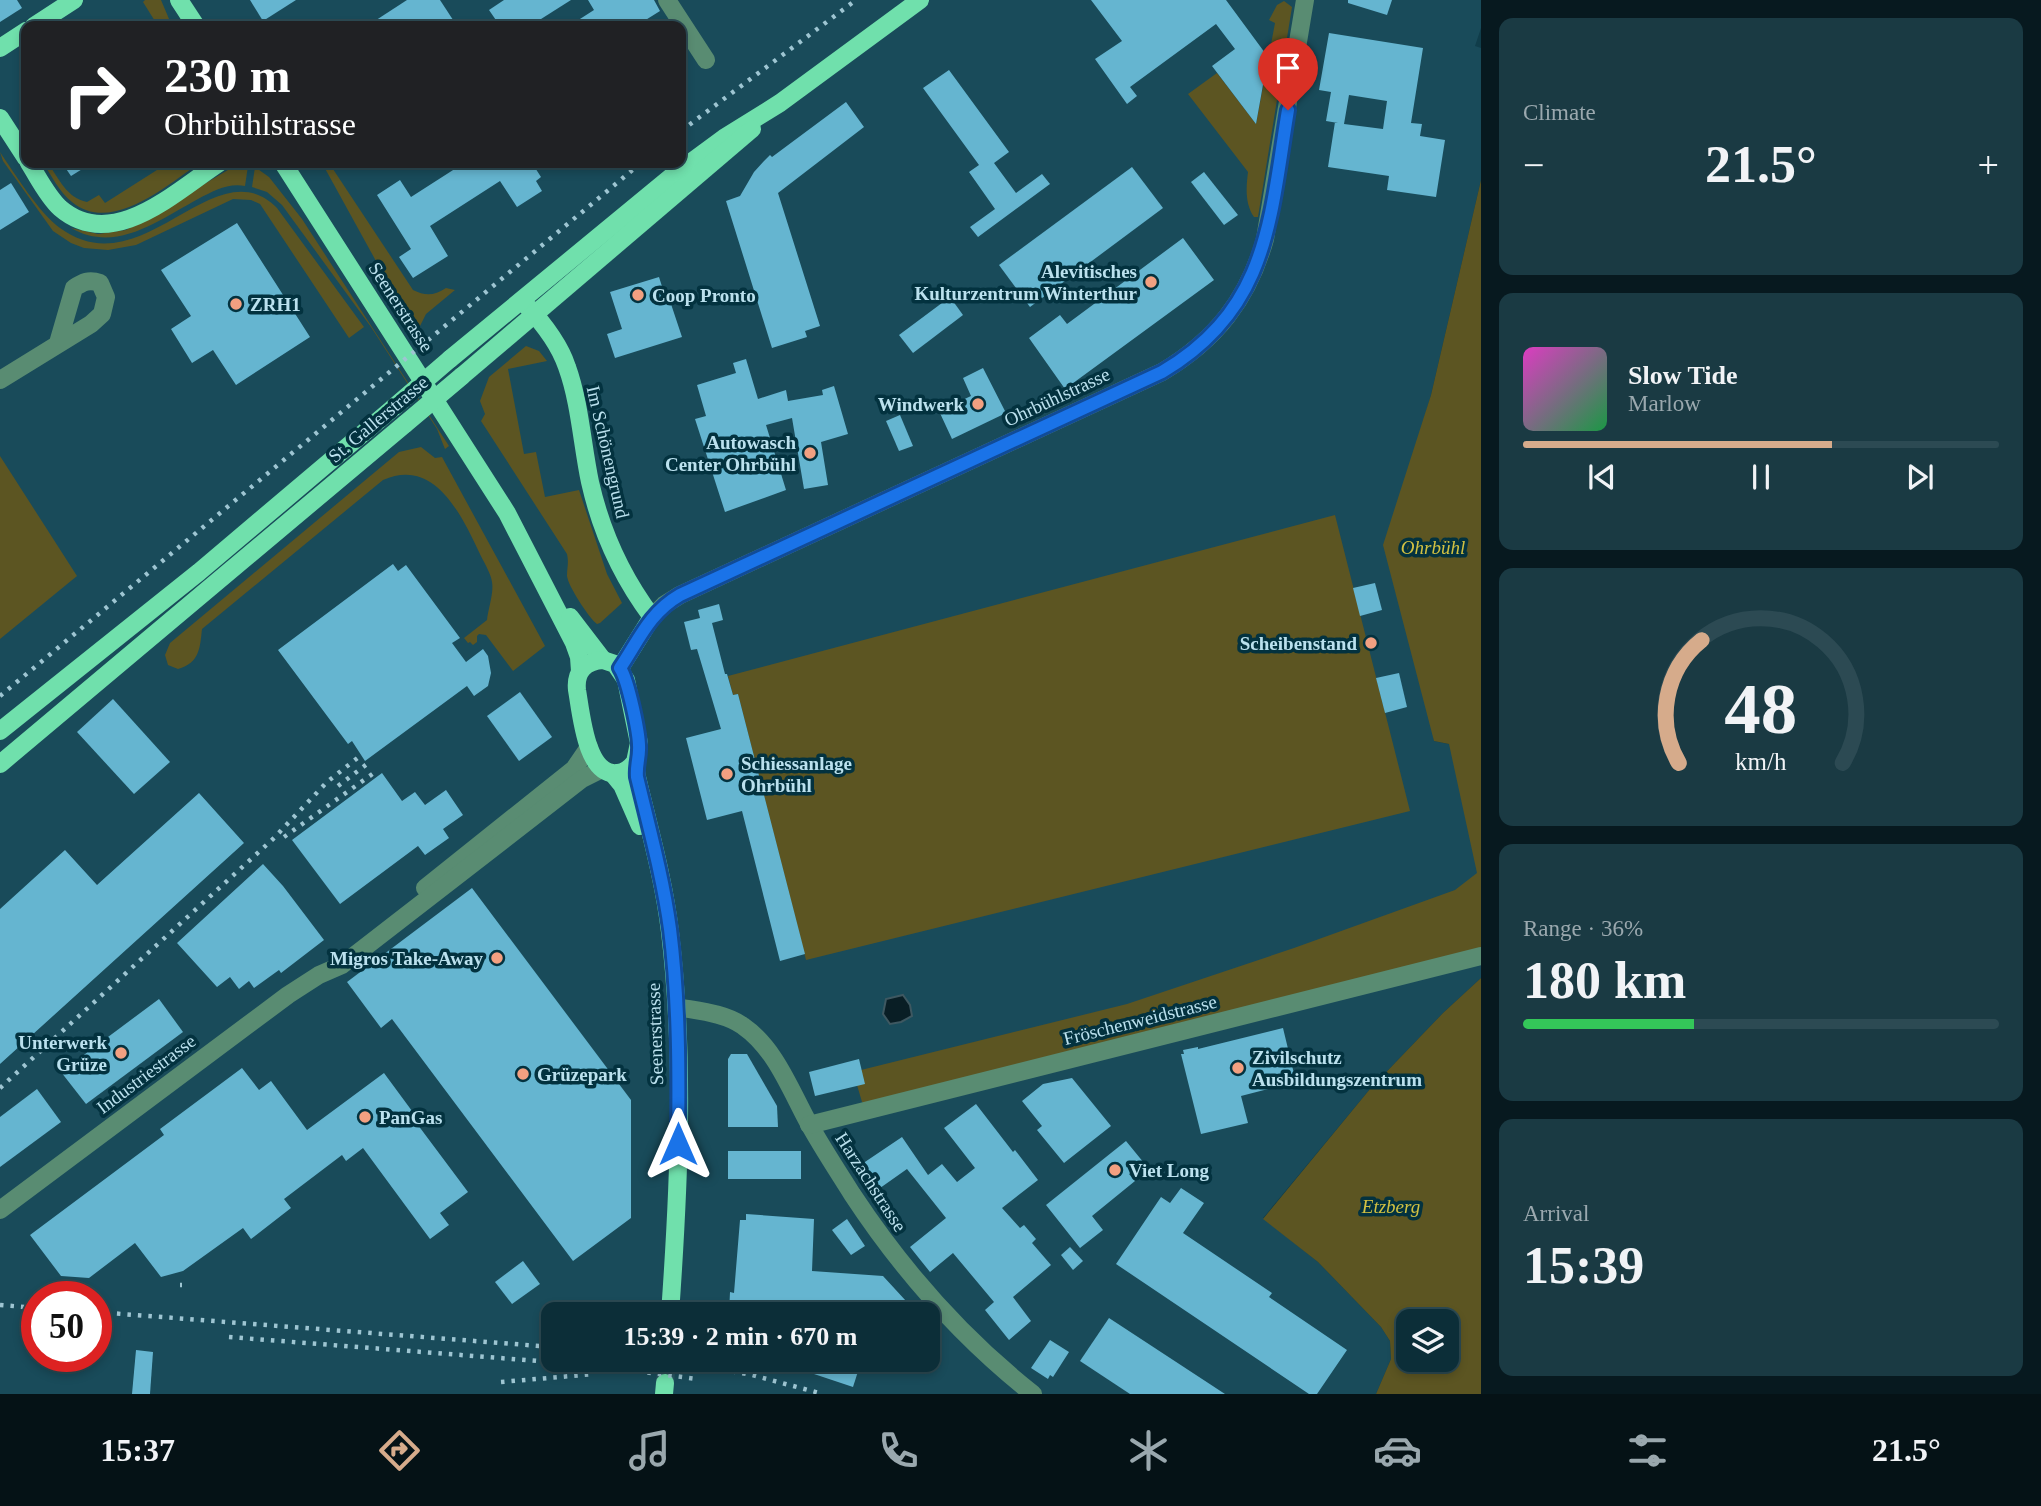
<!DOCTYPE html>
<meta charset="utf-8">
<style>
:root{--surface:#0c2e38;--page:#1a3a43;--text:#f1f3f6;--muted:#9aa8ae;--line:#2c4a53;--accent:#d6ab8b}
body{margin:0;font-family:"Times New Roman",serif;background:var(--page);color:var(--text);height:100vh;display:flex;flex-direction:column;font-size:26px;white-space:nowrap}
*{box-sizing:border-box;margin:0}
p{font-size:23px;color:var(--muted)}
.icon{flex:none;width:38px;height:38px;fill:none;stroke:currentColor;stroke-width:2;stroke-linecap:round;stroke-linejoin:round}
.map{position:relative;flex:1;overflow:hidden}
.side{display:flex;flex-direction:column;gap:18px;padding:18px;background:#07191f;width:560px}
.side>*{flex:none}
.banner{position:absolute;left:21px;top:21px;width:665px;height:147px;border-radius:14px;box-shadow:0 4px 10px #0003,0 0 0 2px var(--line);background:#202124;color:#fff;overflow:hidden}
.buttons{position:absolute;left:1396px;top:1309px;display:grid;gap:14px}
.buttons a{display:grid;place-items:center;width:63px;height:63px;border-radius:14px;background:var(--surface);box-shadow:0 4px 10px #0003,0 0 0 2px var(--line);font-size:35px}
.speed{position:absolute;left:21px;top:1281px;display:flex;gap:14px;font-size:35px;font-weight:700;text-align:center}
.speed>*{display:grid;place-content:center;width:91px;height:91px;border-radius:50%;background:var(--surface);box-shadow:0 4px 10px #0003,0 0 0 2px var(--line);line-height:1}
.speed .limit{border:10px solid #d22;background:#fff;color:#111}
.pin{position:absolute;display:grid;place-items:center;width:60px;height:60px;color:#fff;margin:-72px -30px;border-radius:50% 50% 50% 0;rotate:-45deg;box-shadow:0 0 7px #0007}
.pin .icon{rotate:45deg}
.me{position:absolute;width:77px;margin:-38px;rotate:0deg;stroke-linejoin:round;filter:drop-shadow(0 0 5px #0008)}
.turn{display:flex;align-items:center;gap:24px;height:147px;padding:0 28px;font-size:32px}
.turn .icon{width:91px;height:91px;stroke-width:2.5}
.turn b{display:block;font-size:49px;line-height:60px}
.big{font-size:52px;font-weight:600;line-height:1.1}
.side .widget{flex:1;display:flex;flex-direction:column;justify-content:center;gap:10px;min-width:0;padding:0 24px;border-radius:14px;background:var(--page)}
.side .dial{align-items:center;gap:0}
.dial svg{height:182px;overflow:visible;fill:none;stroke:var(--line);stroke-width:7;stroke-linecap:round;text-anchor:middle}
.dial text{fill:var(--text);stroke:none}
.song{display:flex;align-items:center;gap:21px}
.cover{width:84px;height:84px;border-radius:10px;background:linear-gradient(135deg,hsl(310 70% 55%),hsl(140 70% 35%))}
.played{height:7px;border-radius:4px;background:linear-gradient(90deg,var(--accent) 65%,var(--line) 65%)}
.keys{display:flex;justify-content:space-around;direction:ltr}
.heat{display:flex;justify-content:space-between;align-items:center;font-size:38px;direction:ltr}
.charge{height:10px;border-radius:5px;background:linear-gradient(90deg,#34c759 36%,var(--line) 0)}
.trip{position:absolute;left:541px;top:1302px;width:399px;height:70px;border-radius:14px;background:var(--surface);box-shadow:0 4px 10px #0003,0 0 0 2px var(--line);font-weight:600;line-height:70px;text-align:center}
.tabs{display:flex;height:112px;justify-content:space-around;align-items:center;background:#051216;color:var(--muted)}
.tabs .icon{width:49px;height:49px}
.tabs .on{color:var(--accent)}
.tabs b{font-size:32px;color:var(--text)}
main{display:flex;flex:1;min-height:0}
.map>svg:first-child{display:block}
</style>
<main>
<div class="map">
<svg width="1481" height="1394" viewBox="0 0 1481 1394">
<rect width="100%" height="100%" fill="#103d4a"/>
<!-- built -->
<path fill="#194b5a" fill-rule="evenodd" d="M0,0H1481V28L1475,46L1481,48V180L1431,395L1410,467L1434,741L1481,751V978L1443,1013L1370,1089L1263,1218L1318,1262L1381,1327L1390,1341L1391,1359L1376,1394H0ZM26,26H681V163H26ZM37,1297H96V1356H37ZM553,1314H928V1360H553Z"/>
<!-- green -->
<g fill="#5c5522" fill-rule="evenodd">
<path d="M145,0H161L172,26H158L143,2Z"/>
<path d="M1284,1L1292,7L1258,217H1254C1245,204 1246,188 1248,172L1188,94L1217,73L1256,124L1275,23L1269,20L1277,5Z"/>
<path d="M0,152C14,173 40,214 60,228C143,289 215,145 277,208L364,327L349,338L260,204L251,200L233,199L136,245L108,250L84,248L71,243L53,231L3,161Z"/>
<path d="M43,163H48C59,179 67,198 87,202L99,195L105,203L168,163H200C168,184 112,235 72,202C59,192 52,176 43,163Z"/>
<path d="M322,163H329L413,290C425,296 434,296 446,288L455,290L426,314L418,330L387,281Z"/>
<path d="M240,166H248L245,186C227,183 214,191 198,199C159,220 116,254 71,228L98,234L126,230L228,170Z"/>
<path d="M255,167L269,177L302,219L449,446L445,449L437,429L371,327L282,205L267,192L252,187Z"/>
<path d="M1481,180V956L874,1109L862,1102L857,1085L861,1070L1127,1004L1294,948L1455,890L1477,873L1449,744L1434,741L1383,545L1431,395Z"/>
<path d="M526,346L539,351L547,361L508,369L524,454L536,452L545,497L579,490L607,574L622,603L600,623L597,624C589,618 568,586 567,576C567,567 569,563 567,554L481,421L485,414L480,401L489,377Z"/>
<path d="M421,447L435,458L442,457L545,646L513,671L486,635L479,634L477,636V642L473,645L470,642L468,643L464,638L487,620C488,609 494,593 492,582C491,573 483,561 479,552C461,514 434,457 383,480L202,629C200,647 200,663 178,669L168,665L165,655L170,643L399,452Z"/>
<path d="M0,456L77,576L0,639Z"/>
<path d="M1335,515L1410,811L806,960L738,694L733,695L728,676Z"/>
<path d="M1481,978V1394H1376L1391,1359L1390,1341L1381,1327L1318,1262L1263,1219L1370,1089L1443,1013ZM1409,1321H1447V1360H1409Z"/>
</g>
<!-- water -->
<path fill="#091e25" stroke="#3e5861" stroke-width="2" d="M903,995L910,1005L912,1016L901,1022L890,1024L883,1014L886,999Z"/>
<!-- building -->
<g fill="#65b5d0" fill-rule="evenodd">
<path d="M0,0H17L22,8L0,22Z"/>
<path d="M250,0H296L263,21Z"/>
<path d="M407,0H440L457,26H367Z"/>
<path d="M504,0H571L530,26H500L489,10Z"/>
<path d="M588,0H654L660,11L636,26H569L594,10Z"/>
<path d="M1091,0H1226L1268,57L1256,124L1212,66L1235,49L1216,24L1130,87L1137,96L1127,104L1095,59L1122,41Z"/>
<path d="M1348,0H1392L1387,15L1348,3Z"/>
<path d="M1329,33L1423,48L1411,123L1422,124L1420,136L1445,140L1436,197L1387,190L1389,176L1328,167L1335,122L1338,123L1326,121L1331,92L1319,90ZM1349,95L1387,101L1383,129L1344,124Z"/>
<path d="M949,70L1009,152L994,163L1016,193L1042,174L1050,184L978,237L970,227L995,209L969,172L979,165L923,88Z"/>
<path d="M846,102L864,127L778,193L820,326L805,331L807,337L772,348L726,201L740,196L754,172L764,161L770,155L772,157Z"/>
<path d="M62,163H92L71,176Z"/>
<path d="M464,163H532L541,177L536,181L542,191L517,207L500,181L430,226L448,256L413,278L399,257L411,249L377,195L400,180L411,197Z"/>
<path d="M1132,167L1163,208L1030,307L999,265Z"/>
<path d="M1204,172L1238,215L1224,225L1191,182Z"/>
<path d="M11,183L29,212L0,230V190Z"/>
<path d="M237,223L310,337L236,385L213,350L192,363L171,329L191,316L161,270Z"/>
<path d="M1183,238L1214,280L1065,389L1029,338L1060,315L1067,324Z"/>
<path d="M659,277L666,299L669,298L682,337L615,358L607,334L622,329L610,292Z"/>
<path d="M950,297L963,315L913,353L899,335Z"/>
<path d="M746,359L758,399L786,390L788,401L823,395L822,390L834,386L848,434L821,442L828,485L804,489L792,418L766,425L786,490L725,512L695,419L706,416L697,385L736,373L733,363Z"/>
<path d="M983,368L1006,413L952,439L939,411L971,396L963,378Z"/>
<path d="M900,415L913,446L899,451L886,421Z"/>
<path d="M393,564L398,571L406,565L460,638L452,643L466,662L483,649L488,656L491,673L488,686L474,696L467,686L365,761L352,741L348,744L278,650Z"/>
<path d="M1375,583L1382,610L1360,616L1353,588Z"/>
<path d="M719,604L723,620L712,623L725,674H727L733,695L738,694L805,954L780,961L742,811L707,820L686,738L721,729L697,649L691,650L684,622L700,618L698,610Z"/>
<path d="M1399,673L1407,707L1385,713L1376,678Z"/>
<path d="M520,692L552,737L519,761L487,716Z"/>
<path d="M113,699L170,762L134,794L77,732Z"/>
<path d="M382,773L402,801L415,792L425,805L446,790L463,815L443,829L449,838L425,855L418,846L340,904L292,840Z"/>
<path d="M199,793L244,843L0,1064V909L65,850L97,885Z"/>
<path d="M263,864L283,886L324,940L281,973L279,970L254,988L249,981L239,989L230,977L217,987L177,943Z"/>
<path d="M472,888L631,1100V1218L573,1261L392,1019L381,1028L347,982Z"/>
<path d="M159,999L183,1032L86,1104L61,1072Z"/>
<path d="M1283,1028L1296,1082L1241,1096L1248,1123L1201,1134L1181,1054H1184L1183,1050L1198,1047V1049Z"/>
<path d="M731,1054H747L777,1106L778,1127H728V1059Z"/>
<path d="M859,1059L865,1084L815,1096L809,1072Z"/>
<path d="M242,1068L259,1090L271,1081L307,1130L384,1073L412,1111L409,1113L468,1192L440,1213L449,1225L430,1239L363,1148L346,1161L342,1155L284,1199L291,1208L251,1239L243,1228L183,1271L161,1277L135,1243L89,1278L61,1276L30,1235L164,1135L160,1129Z"/>
<path d="M1072,1078L1111,1126L1064,1163L1037,1130L1042,1126L1022,1101L1043,1084Z"/>
<path d="M37,1089L61,1122L0,1167V1117Z"/>
<path d="M976,1104L1013,1152L1015,1150L1038,1180L1002,1208L1020,1228L1024,1225L1036,1239L1032,1243L1051,1265L1013,1297L1031,1321L1009,1340L985,1310L994,1302L953,1253L930,1272L910,1247L946,1218L907,1169L873,1193L856,1168L902,1137L928,1175L942,1164L957,1182L975,1168L944,1128Z"/>
<path d="M1126,1141L1144,1163L1129,1174L1135,1181L1092,1216L1103,1230L1080,1248L1046,1205Z"/>
<rect x="728" y="1151" width="73" height="28"/>
<path d="M1181,1188L1204,1203L1183,1233L1272,1293L1269,1297L1347,1350L1317,1394H1309L1116,1264L1161,1197L1170,1203Z"/>
<path d="M746,1214L814,1219L812,1271L883,1276L918,1314H729L730,1292L734,1293L740,1220H746Z"/>
<path d="M847,1219L865,1246L851,1255L832,1230Z"/>
<path d="M1070,1247L1083,1261L1073,1270L1061,1255Z"/>
<path d="M523,1261L540,1284L512,1304L495,1282Z"/>
<path d="M1109,1318L1225,1394H1130L1080,1361Z"/>
<path d="M1050,1340L1069,1352L1053,1377L1050,1375L1048,1379L1031,1368Z"/>
<path d="M136,1350L153,1352L150,1394H132Z"/>
<path d="M803,1360H852L861,1362L853,1387L802,1370Z"/>
</g>
<g fill="none" stroke-linecap="round" stroke-linejoin="round">
<!-- major-tunnel -->
<path stroke="#2a5663" stroke-width="18" stroke-dasharray="18 9" stroke-linecap="butt" d="M665,1383L667,1360"/>
<!-- minor -->
<g stroke="#598c72" stroke-width="18">
<path d="M667,0L706,60"/>
<path d="M0,380L91,324L102,314L106,297L100,283C89,279 83,282 74,288L58,343"/>
<path d="M652,617L664,605L680,595L1162,372C1216,340 1248,299 1265,239L1305,0"/>
<path d="M425,888L574,769L589,747"/>
<path d="M677,1007C698,1011 725,1013 743,1026C775,1048 790,1089 808,1122C821,1146 837,1170 852,1194C902,1270 962,1338 1033,1394"/>
<path d="M809,1125L1481,956"/>
<path d="M0,1210L288,995L319,975L342,965L582,779L600,770"/>
</g>
<!-- major -->
<g stroke="#70e0ac" stroke-width="18">
<path d="M179,0L196,26"/>
<path d="M34,26L74,0"/>
<path d="M0,48L26,31"/>
<path d="M0,118L26,158"/>
<path d="M29,163C38,177 47,196 60,208C112,253 175,192 219,163"/>
<path d="M283,163L507,513L574,643L579,657L580,671"/>
<path d="M526,305C543,323 559,343 567,367C580,403 582,444 590,482C601,531 622,577 652,617L620,668"/>
<path d="M450,359L671,177L724,138L780,103L920,0"/>
<path d="M462,376L752,129"/>
<path d="M570,617L603,660"/>
<path d="M603,660L615,664L626,680L639,743L635,762C630,768 625,773 617,773C586,777 581,712 577,690C575,672 585,661 603,660Z"/>
<path d="M0,731L199,572L393,408"/>
<path d="M635,762L637,777C649,828 664,880 670,932C685,1059 679,1187 670,1314"/>
<path d="M0,764L405,424"/>
<path d="M613,774L622,785L640,826"/>
<path d="M664,1394L665,1383"/>
</g>
<!-- rail -->
<g stroke="#9ec5d2" stroke-width="4.5" stroke-dasharray="3.5 7" stroke-linecap="butt">
<path d="M681,131L856,0"/>
<path d="M0,696L641,163"/>
<path d="M338,786L367,764"/>
<path d="M284,837L378,770"/>
<path d="M0,1088L273,839L327,782L360,756"/>
<path d="M180,1285H182"/>
<path d="M0,1305L37,1308"/>
<path d="M96,1312L553,1347"/>
<path d="M229,1337L590,1365L697,1379"/>
<path d="M670,1360L752,1375L823,1394"/>
<path d="M501,1382L595,1374"/>
</g>
<!-- major-bridge -->
<g stroke="#70e0ac" stroke-width="18">
<path d="M393,408L450,359"/>
<path d="M405,424L462,376"/>
</g>
</g>
<g fill="none" stroke-linecap="round" stroke-linejoin="round">
<defs>
<path id="route" d="M678,1144C679,1073 679,1001 670,929C663,878 649,827 637,777C636,766 639,759 639,750C640,735 628,680 620,668C639,640 649,613 680,595L1162,372C1269,309 1270,219 1288,110"/>
</defs>
<!-- route casing -->
<use href="#route" stroke="#114b97" stroke-width="18"/>
<!-- route -->
<use href="#route" stroke="#1a73e8" stroke-width="12"/>
</g>
<!-- markers -->
<g fill="#f2a081" stroke="#03323f" stroke-width="2.5">
<circle cx="1151" cy="282" r="7"/>
<circle cx="638" cy="295" r="7"/>
<circle cx="236" cy="304" r="7"/>
<circle cx="978" cy="404" r="7"/>
<circle cx="810" cy="453" r="7"/>
<circle cx="1371" cy="643" r="7"/>
<circle cx="727" cy="774" r="7"/>
<circle cx="497" cy="958" r="7"/>
<circle cx="121" cy="1053" r="7"/>
<circle cx="1238" cy="1068" r="7"/>
<circle cx="523" cy="1074" r="7"/>
<circle cx="365" cy="1117" r="7"/>
<circle cx="1115" cy="1170" r="7"/>
</g>
<g text-anchor="middle" dominant-baseline="central" stroke-width="7" stroke-linejoin="round" paint-order="stroke">
<!-- poi labels -->
<g font-size="19" font-weight="bold" fill="#bbe1ee" stroke="#03323f" text-anchor="start">
<text x="1137" y="271" text-anchor="end">Alevitisches<tspan x="1137" dy="22">Kulturzentrum Winterthur</tspan></text>
<text x="652" y="295">Coop Pronto</text>
<text x="250" y="304">ZRH1</text>
<text x="964" y="404" text-anchor="end">Windwerk</text>
<text x="796" y="442" text-anchor="end">Autowasch<tspan x="796" dy="22">Center Ohrbühl</tspan></text>
<text x="1357" y="643" text-anchor="end">Scheibenstand</text>
<text x="741" y="763">Schiessanlage<tspan x="741" dy="22">Ohrbühl</tspan></text>
<text x="483" y="958" text-anchor="end">Migros Take-Away</text>
<text x="107" y="1042" text-anchor="end">Unterwerk<tspan x="107" dy="22">Grüze</tspan></text>
<text x="1252" y="1057">Zivilschutz<tspan x="1252" dy="22">Ausbildungszentrum</tspan></text>
<text x="537" y="1074">Grüzepark</text>
<text x="379" y="1117">PanGas</text>
<text x="1129" y="1170">Viet Long</text>
</g>
<!-- street labels -->
<g font-size="19" fill="#bbe1ee" stroke="#03323f">
<text transform="translate(401 307) rotate(57)">Seenerstrasse</text>
<text transform="translate(1057 397) rotate(-25)">Ohrbühlstrasse</text>
<text transform="translate(378 419) rotate(-40)">St. Gallerstrasse</text>
<text transform="translate(608 452) rotate(77)">Im Schönengrund</text>
<text transform="translate(1140 1020) rotate(-14)">Fröschenweidstrasse</text>
<text transform="translate(655 1034) rotate(-92)">Seenerstrasse</text>
<text transform="translate(146 1074) rotate(-37)">Industriestrasse</text>
<text transform="translate(871 1182) rotate(57)">Harzachstrasse</text>
</g>
<!-- park labels -->
<g font-size="19" font-style="italic" fill="#d2c142" stroke="#03323f">
<text x="1433" y="547">Ohrbühl</text>
<text x="1391" y="1206">Etzberg</text>
</g>
</g>
</svg>
<div class="buttons">
<a><svg class="icon" aria-label="layers" viewBox="0 0 24 24"><path d="M12 4l9 5-9 5-9-5zM3 14l9 5 9-5"/></svg></a>
</div>
<div class="speed"><div class="limit">50</div></div>
<div class="pin" style="left:1288px;top:110px;background:#d93025"><svg class="icon" aria-label="arrive" viewBox="0 0 24 24"><path d="M6 21V4h12l-3 4 3 4H6"/></svg></div>
<svg class="me" style="left:678px;top:1144px" viewBox="-20 -20 40 40"><path d="M0-17L14 15 0 8-14 15z" fill="#1a73e8" stroke="#fff" stroke-width="4"/></svg>
<div class="trip">15:39 · 2 min · 670 m</div>
<div class="banner">
<div class="turn"><svg class="icon" aria-label="right" viewBox="0 0 24 24"><path d="M7 20v-9h11M14 6l5 5-5 5"/></svg><div><b>230 m</b>Ohrbühlstrasse</div></div>
</div>
</div>
<section class="side">
<div class="widget"><p>Climate</p>
<div class="heat"><a>−</a><b class="big">21.5°</b><a>+</a></div>
</div>
<div class="widget">
<div class="song"><i class="cover"></i><div><b>Slow Tide</b><p>Marlow</p></div></div>
<div class="played"></div>
<div class="keys"><svg class="icon" aria-label="previous" viewBox="0 0 24 24"><path d="M18 5L8 12l10 7zM5 5v14"/></svg><svg class="icon" aria-label="pause" viewBox="0 0 24 24"><path d="M8 5v14M16 5v14"/></svg><svg class="icon" aria-label="next" viewBox="0 0 24 24"><path d="M6 5l10 7-10 7zM19 5v14"/></svg></div>
</div>
<div class="widget dial"><svg viewBox="0 0 100 80">
<path d="M14 69A42 42 0 1 1 86 69"/>
<path d="M14 69A42 42 0 0 1 24 15" stroke="#d6ab8b"/>
<text x="50" y="56" font-size="32" font-weight="700">48</text>
<text x="50" y="72" font-size="11">km/h</text>
</svg></div>
<div class="widget"><p>Range · 36%</p><b class="big">180 km</b><div class="charge"></div></div>
<div class="widget"><p>Arrival</p><b class="big">15:39</b></div>
</section>
</main>
<nav class="tabs">
<b>15:37</b>
<svg class="icon on" aria-label="directions" viewBox="0 0 24 24"><path d="M12 3l9 9-9 9-9-9zM9 14v-3h6M13 9l2 2-2 2"/></svg>
<svg class="icon" aria-label="music" viewBox="0 0 24 24"><path d="M9 18V5l10-2v13"/><circle cx="6" cy="18" r="3"/><circle cx="16" cy="16" r="3"/></svg>
<svg class="icon" aria-label="phone" viewBox="0 0 24 24"><path d="M5 4h4l2 5-3 2q2 4 5 5l2-3 5 2v4C11 20 4 13 5 4z"/></svg>
<svg class="icon" aria-label="climate" viewBox="0 0 24 24"><path d="M12 3v18M4 7l16 10M4 17L20 7"/></svg>
<svg class="icon" aria-label="car" viewBox="0 0 24 24"><path d="M5 17H2v-5l4-1 3-4h7l3 4 3 1v5h-3M9 17h6M6 11h13"/><circle cx="7" cy="17" r="2"/><circle cx="17" cy="17" r="2"/></svg>
<svg class="icon" aria-label="filters" viewBox="0 0 24 24"><path d="M4 7h16M4 17h16"/><circle cx="9" cy="7" r="2"/><circle cx="15" cy="17" r="2"/></svg>
<b>21.5°</b>
</nav>
